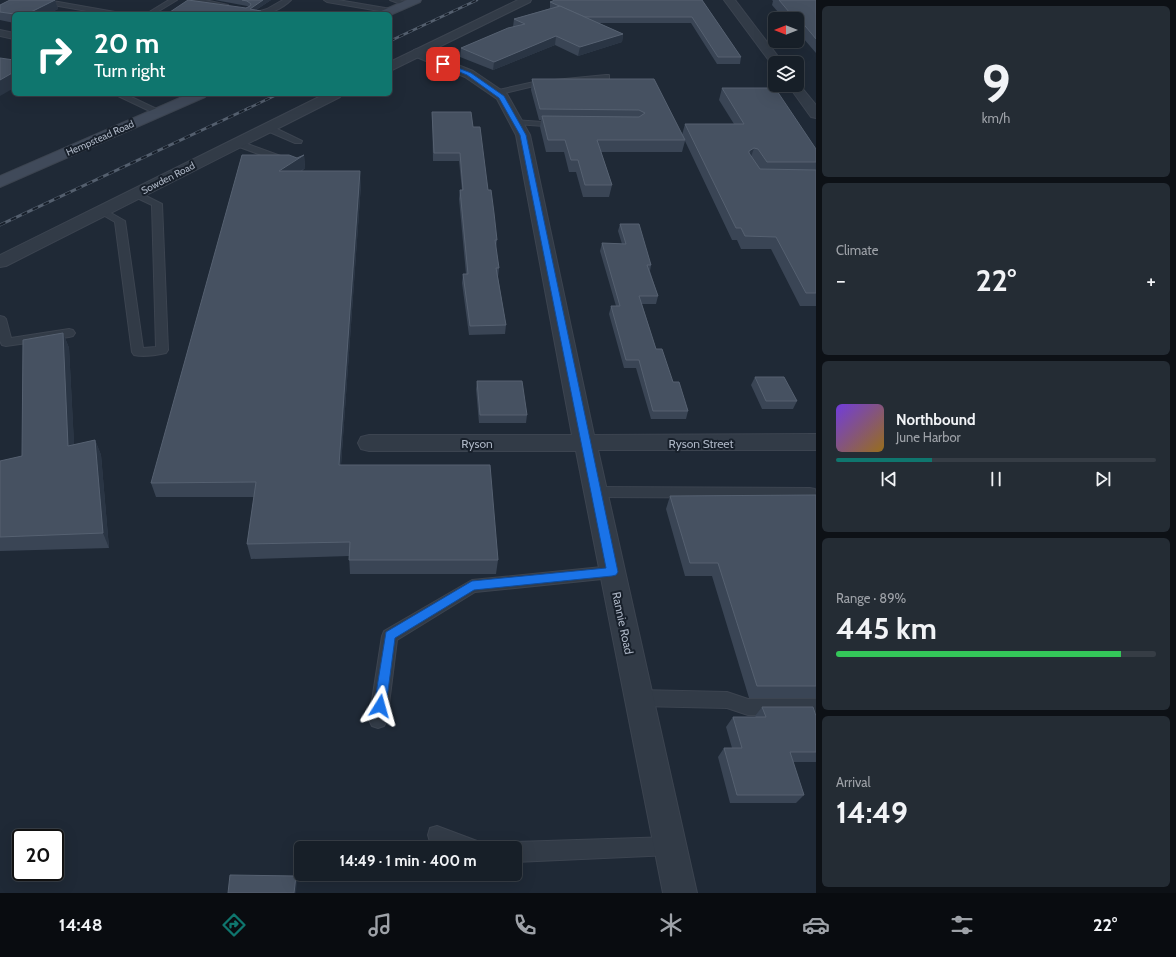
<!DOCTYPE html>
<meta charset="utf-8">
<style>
:root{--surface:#171f28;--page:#242c34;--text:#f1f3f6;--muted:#9ea2a8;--line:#363d45;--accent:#0f766e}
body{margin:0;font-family:Cabin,sans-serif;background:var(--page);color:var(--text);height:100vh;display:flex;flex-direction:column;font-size:15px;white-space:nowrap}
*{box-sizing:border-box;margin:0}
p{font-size:13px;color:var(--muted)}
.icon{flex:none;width:22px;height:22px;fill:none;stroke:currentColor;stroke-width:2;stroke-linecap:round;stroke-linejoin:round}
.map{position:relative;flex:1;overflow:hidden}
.details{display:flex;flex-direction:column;gap:6px;padding:6px;background:#0d1116;width:360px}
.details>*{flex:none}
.hud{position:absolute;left:12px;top:12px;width:380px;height:84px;border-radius:6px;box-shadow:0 4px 16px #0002,0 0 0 1px var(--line);background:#0f766e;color:#fff;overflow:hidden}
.needle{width:26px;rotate:270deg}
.tools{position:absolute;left:768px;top:12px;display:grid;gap:8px}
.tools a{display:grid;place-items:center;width:36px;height:36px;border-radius:6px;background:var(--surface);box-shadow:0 4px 16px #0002,0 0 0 1px var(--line);font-size:20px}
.speed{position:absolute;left:12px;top:829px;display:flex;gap:8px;font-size:20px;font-weight:700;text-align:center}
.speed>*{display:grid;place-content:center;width:52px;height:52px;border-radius:50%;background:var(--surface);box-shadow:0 4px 16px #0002,0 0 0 1px var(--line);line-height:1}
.speed .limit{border:2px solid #111;border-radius:6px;background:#fff;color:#111}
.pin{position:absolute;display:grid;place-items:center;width:34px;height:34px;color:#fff;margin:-17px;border-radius:8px;box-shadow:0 2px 6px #0006}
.me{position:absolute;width:44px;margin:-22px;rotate:8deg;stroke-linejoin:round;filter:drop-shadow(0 0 3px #0008)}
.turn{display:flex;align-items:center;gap:14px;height:84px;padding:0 16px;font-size:18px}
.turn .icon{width:52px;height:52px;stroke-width:2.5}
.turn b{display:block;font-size:28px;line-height:34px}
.big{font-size:30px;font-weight:700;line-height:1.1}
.details .tile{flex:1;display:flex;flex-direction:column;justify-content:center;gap:6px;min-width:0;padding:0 14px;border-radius:6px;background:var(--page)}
.details .dial{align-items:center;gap:0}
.dial b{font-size:52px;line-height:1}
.song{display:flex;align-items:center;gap:12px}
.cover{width:48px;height:48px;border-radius:6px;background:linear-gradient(135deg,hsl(260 70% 55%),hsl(40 70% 35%))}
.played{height:4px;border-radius:2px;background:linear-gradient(90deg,var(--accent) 30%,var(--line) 30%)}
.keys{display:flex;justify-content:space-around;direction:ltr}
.heat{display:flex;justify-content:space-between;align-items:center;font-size:22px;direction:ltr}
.charge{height:6px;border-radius:3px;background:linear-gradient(90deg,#34c759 89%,var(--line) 0)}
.trip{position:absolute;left:294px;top:841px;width:228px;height:40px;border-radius:6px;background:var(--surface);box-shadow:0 4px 16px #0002,0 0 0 1px var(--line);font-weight:700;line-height:40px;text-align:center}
.tabs{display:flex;height:64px;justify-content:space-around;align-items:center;background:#090c10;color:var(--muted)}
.tabs .icon{width:28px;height:28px}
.tabs .active{color:var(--accent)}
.tabs b{font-size:18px;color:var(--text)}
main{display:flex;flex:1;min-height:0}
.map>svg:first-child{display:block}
</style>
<main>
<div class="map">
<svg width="816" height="893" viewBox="0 0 816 893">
<rect width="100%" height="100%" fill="#1f2936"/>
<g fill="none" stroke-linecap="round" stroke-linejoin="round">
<defs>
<g id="service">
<path d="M33,0H47L115,12L118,14H104L36,2Z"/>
<path d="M169,0H177L154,14H146Z"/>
<path d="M190,0H205L228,5L225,7L193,2Z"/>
<path d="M283,0H291C284,7 266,18 257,12L267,9Z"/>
<path d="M324,0H338L391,9L394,11L391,13L327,2Z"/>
<path d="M390,0H400L409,4L406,6Z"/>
<path d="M606,75H609V79L534,86L497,95L493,93L494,91L534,82Z"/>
<path d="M114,94H125L163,112L159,114H156Z"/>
<path d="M513,120L558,123L562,125L558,127L516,124L512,122Z"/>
<path d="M265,126H271L302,141L301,143H295L265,130L264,128Z"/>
<path d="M237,140L289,159L290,161L286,164L283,163L234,145L233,143Z"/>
<path d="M136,191L162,204L168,350L166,353C157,355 143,357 134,355L132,352L115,222L96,211L98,209H104L125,221L143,348L156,347L152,205L133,196L131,194L133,192Z"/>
<path d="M0,316L4,317L6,319L11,338L69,329L73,330L75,333L73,336L69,337L6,346L2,345L0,341Z"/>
<path d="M596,487L810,488L815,489L816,495L815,497L810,498L596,497L591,496L589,492L591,488Z"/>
<path d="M612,566L617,568L619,572L617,576L612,578L475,592L397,640L387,720L384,726L378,728L372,726L369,720L382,636L384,631L472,580Z"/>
<path d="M639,690L727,692L748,699H816V715H748L727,708L639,706L633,704L631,698L633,692Z"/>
<path d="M437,826L477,841L479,848H446L430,842L428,835L430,828Z"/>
<path d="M671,837L678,839L680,846L678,853L671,855L515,862V848H507L508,845L515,842Z"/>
</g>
<g id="minor">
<path d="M724,0H735L783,63H775V66H773Z"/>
<path d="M418,49L473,71L507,94L530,135L594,435L816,434V450H598L697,893H663L576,451H369L361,449L358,443L361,437L369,435H572L516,135L497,99L465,77L414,56L412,53L414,50Z"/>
<path d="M797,82L816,105V118L811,117L788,85H797Z"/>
</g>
<g id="tertiary">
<path d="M518,0H531L530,2L390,71V62Z"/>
<path d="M0,30L14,33V39L0,36Z"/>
<path d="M325,94H342L340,97L6,266L0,267V255Z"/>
</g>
<g id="secondary">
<path d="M407,0H421L420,2L390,15L377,14L379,12Z"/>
<path d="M189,94H207L205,97L0,187V176Z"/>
</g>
</defs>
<!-- service casing -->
<use href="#service" stroke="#3c4450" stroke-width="2"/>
<!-- minor casing -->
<use href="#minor" stroke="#3c4450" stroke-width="2"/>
<!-- tertiary casing -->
<use href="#tertiary" stroke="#3c4450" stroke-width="2"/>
<!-- secondary casing -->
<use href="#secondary" stroke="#3c4450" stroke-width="2"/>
<!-- service -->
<use href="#service" fill="#323b47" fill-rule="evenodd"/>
<!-- minor -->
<use href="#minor" fill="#323b47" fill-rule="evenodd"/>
<!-- tertiary -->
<use href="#tertiary" fill="#323b47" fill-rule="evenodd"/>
<!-- secondary -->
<use href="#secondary" fill="#404a5a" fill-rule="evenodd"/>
<defs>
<g id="rail-far1">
<path d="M390,41L477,0"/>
<path d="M247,109L278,94"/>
</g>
<path id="rail" d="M0,225L249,108"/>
</defs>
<!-- rail-far1 casing -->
<use href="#rail-far1" stroke="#545f6e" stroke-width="2.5"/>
<!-- rail casing -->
<use href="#rail" stroke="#545f6e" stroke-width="3"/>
<!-- rail-far1 -->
<use href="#rail-far1" stroke="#18202b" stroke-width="1.5" stroke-dasharray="5" stroke-linecap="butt"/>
<!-- rail -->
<use href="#rail" stroke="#18202b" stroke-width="2" stroke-dasharray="6" stroke-linecap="butt"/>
</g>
<!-- wall -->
<g fill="#3a4555">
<path d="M55,0L58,9L48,14H14V23L0,20V5Z"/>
<path d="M215,0H271L256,10L261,11L262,14H167L246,8L249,6H247Z"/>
<path d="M702,0L741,57L740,64H717L691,23H599L623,34L622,42L578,56L555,45L493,70L460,57L461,48L513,27L514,19L551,8H550V2Z"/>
<path d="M772,0H816V53L797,31V19H784L772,5L773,1Z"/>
<path d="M532,79H654L682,135L685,124H734L719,100L722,88L816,149V306H800L771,249H741L737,240H732L685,141L682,152H601L612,185L609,197H583L576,172H569L564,152H546L540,127L541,120H539L531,90Z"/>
<path d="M432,112L473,127L488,190L497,240L496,248L499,268L498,277L506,325L505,334L469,335L462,283L463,274H466L459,199L460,190H462L459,161H433Z"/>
<path d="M304,155L305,168L302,171L361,184L341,465L498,560L496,574H350L349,556L251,559L247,544L254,497H156L151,483Z"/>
<path d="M620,224L651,265L650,271L658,296L656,304H642L656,349L688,411L686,419H651L636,368H624L609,314L611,306H616L600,251L602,243L622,244L618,231Z"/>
<path d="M63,333L69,348L74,445L95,440L101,455L109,548L0,551V461L22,456Z"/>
<path d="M755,377L797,401L793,409H762L751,385Z"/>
<path d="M477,381L527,415L526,423H479L476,389Z"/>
<path d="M816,495V698H749L712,576H685L666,509L670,496Z"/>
<path d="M762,707L816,716V762H793L804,795L796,803H730L718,757L724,748H732L726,727L733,717H756L755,716Z"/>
</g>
<!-- shaded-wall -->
<g fill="#2a3544">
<path d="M55,0L58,9L48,14H27Z"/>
<path d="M263,0H271L250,14V9Z"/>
<path d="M261,11L262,14H256Z"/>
<path d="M623,34L622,42L578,56L580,47Z"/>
<path d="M556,36L555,45L493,70L494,62Z"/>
<path d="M14,72V88L0,96V80Z"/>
<path d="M754,148L750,160L745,163L749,151Z"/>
<path d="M304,155L305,168L281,184L279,171Z"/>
<path d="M360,171L361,184L340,479L339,465Z"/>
<path d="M63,333L69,348L75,461L68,446Z"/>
<path d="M95,440L101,455L109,548L103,533Z"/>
<path d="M296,876L297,881L296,893H294Z"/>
</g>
<!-- building -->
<g fill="#465161" stroke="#566171">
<path d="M10,0H55L27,14H14L0,12V5Z"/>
<path d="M188,0L246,8L250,6L251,4L247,1L242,0H263L250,9L261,11L256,14H167Z"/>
<path d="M555,0H702L741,57H718L692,17H585L550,2Z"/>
<path d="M779,0H816V39L801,21H797V19H795Z"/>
<path d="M560,6L623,34L580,47L556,36L494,62L461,48L508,28L525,24L514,19Z"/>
<path d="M0,58L14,60V72L0,80Z"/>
<path d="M532,79H654L685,140H597L612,185H585L578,160H571L565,140H548L542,116L639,117L645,113L639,110L540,109Z"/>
<path d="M722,88H775L816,149V162H767L758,149L754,148L749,151V153L760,169L816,170V293H806L776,237L745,236L741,228H736L685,124H744Z"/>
<path d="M432,112H471L473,127H480L488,190H491L494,213L497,240H495L499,268H496L506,325L470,326L463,274H468L460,190H463L460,153H434Z"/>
<path d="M242,155H289L297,158L304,155L279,171H360L339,465H490L498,560H349L350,542L247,544L256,482L151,483Z"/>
<path d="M620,224H639L651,265H647L658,296H639L656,349H662L673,382H679L688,411H653L639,360H626L611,306H620L602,243L626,244Z"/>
<path d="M63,333L68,446L95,440L103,533L0,537V461L22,456L23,340Z"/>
<path d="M755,377H784L797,401H766Z"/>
<path d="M477,381H522L527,415H480Z"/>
<path d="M816,495V686H757L718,563H690L670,496Z"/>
<path d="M762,707H813L816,716V752H790L804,795H737L724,748H742L733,717H766Z"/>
<path d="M230,875L296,876L294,893H228Z"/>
</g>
<!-- route -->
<path fill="#1a73e8" stroke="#114b97" d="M443,62L471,73L504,96L526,135L618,572L616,575L612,576L474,590L395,638L386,706L384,709L380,711L376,709L374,706L386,632L472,581L606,568L520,135L499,98L467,75L442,65V63Z"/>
<g text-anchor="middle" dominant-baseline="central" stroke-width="4" stroke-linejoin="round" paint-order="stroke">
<!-- far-street labels -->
<g font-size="10" fill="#acb5c4" stroke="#18202b">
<text transform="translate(100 138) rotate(-24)">Hempstead Road</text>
<text transform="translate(168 178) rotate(-27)">Sowden Road</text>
</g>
<!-- street labels -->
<g font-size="12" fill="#acb5c4" stroke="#18202b">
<text x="477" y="443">Ryson</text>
<text x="701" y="443">Ryson Street</text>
<text transform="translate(623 623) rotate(78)">Rannie Road</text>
</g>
</g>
</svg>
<div class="tools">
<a><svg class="needle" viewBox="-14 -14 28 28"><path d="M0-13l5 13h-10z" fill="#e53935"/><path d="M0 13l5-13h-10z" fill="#9ea2a8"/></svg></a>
<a><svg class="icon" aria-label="layers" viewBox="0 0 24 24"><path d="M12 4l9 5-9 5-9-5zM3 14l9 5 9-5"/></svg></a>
</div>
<div class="speed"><div class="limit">20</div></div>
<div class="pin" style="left:443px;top:64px;background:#d93025"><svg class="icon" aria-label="arrive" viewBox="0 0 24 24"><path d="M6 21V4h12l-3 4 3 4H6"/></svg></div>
<svg class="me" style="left:380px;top:706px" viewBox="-20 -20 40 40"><path d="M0-17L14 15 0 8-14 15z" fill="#1a73e8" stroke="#fff" stroke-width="4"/></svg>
<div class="trip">14:49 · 1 min · 400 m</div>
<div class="hud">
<div class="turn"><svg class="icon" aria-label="right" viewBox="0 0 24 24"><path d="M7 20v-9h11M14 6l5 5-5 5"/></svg><div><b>20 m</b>Turn right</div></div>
</div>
</div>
<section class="details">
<div class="tile dial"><b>9</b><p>km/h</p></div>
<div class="tile"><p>Climate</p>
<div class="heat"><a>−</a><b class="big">22°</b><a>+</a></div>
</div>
<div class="tile">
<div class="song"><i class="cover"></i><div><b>Northbound</b><p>June Harbor</p></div></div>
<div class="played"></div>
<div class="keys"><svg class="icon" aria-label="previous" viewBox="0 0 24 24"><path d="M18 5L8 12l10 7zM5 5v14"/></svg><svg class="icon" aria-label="pause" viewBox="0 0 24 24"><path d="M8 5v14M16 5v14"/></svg><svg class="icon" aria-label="next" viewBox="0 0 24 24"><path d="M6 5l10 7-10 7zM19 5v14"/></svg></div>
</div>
<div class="tile"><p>Range · 89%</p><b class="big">445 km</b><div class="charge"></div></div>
<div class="tile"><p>Arrival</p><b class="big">14:49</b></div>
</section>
</main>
<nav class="tabs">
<b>14:48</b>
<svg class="icon active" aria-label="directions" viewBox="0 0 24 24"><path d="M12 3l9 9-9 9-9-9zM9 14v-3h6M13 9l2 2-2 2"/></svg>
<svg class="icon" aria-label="music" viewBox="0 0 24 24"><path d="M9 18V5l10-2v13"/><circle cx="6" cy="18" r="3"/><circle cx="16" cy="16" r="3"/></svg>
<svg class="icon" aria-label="phone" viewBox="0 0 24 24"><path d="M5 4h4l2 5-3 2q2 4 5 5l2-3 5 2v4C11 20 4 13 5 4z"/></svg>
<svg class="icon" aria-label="climate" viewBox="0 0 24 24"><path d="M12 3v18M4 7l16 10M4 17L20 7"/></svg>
<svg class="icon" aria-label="car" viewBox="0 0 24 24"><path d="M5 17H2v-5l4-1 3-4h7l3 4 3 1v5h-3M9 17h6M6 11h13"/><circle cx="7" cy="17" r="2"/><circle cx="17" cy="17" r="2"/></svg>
<svg class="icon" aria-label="filters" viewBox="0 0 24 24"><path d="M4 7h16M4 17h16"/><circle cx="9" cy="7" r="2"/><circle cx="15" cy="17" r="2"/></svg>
<b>22°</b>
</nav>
